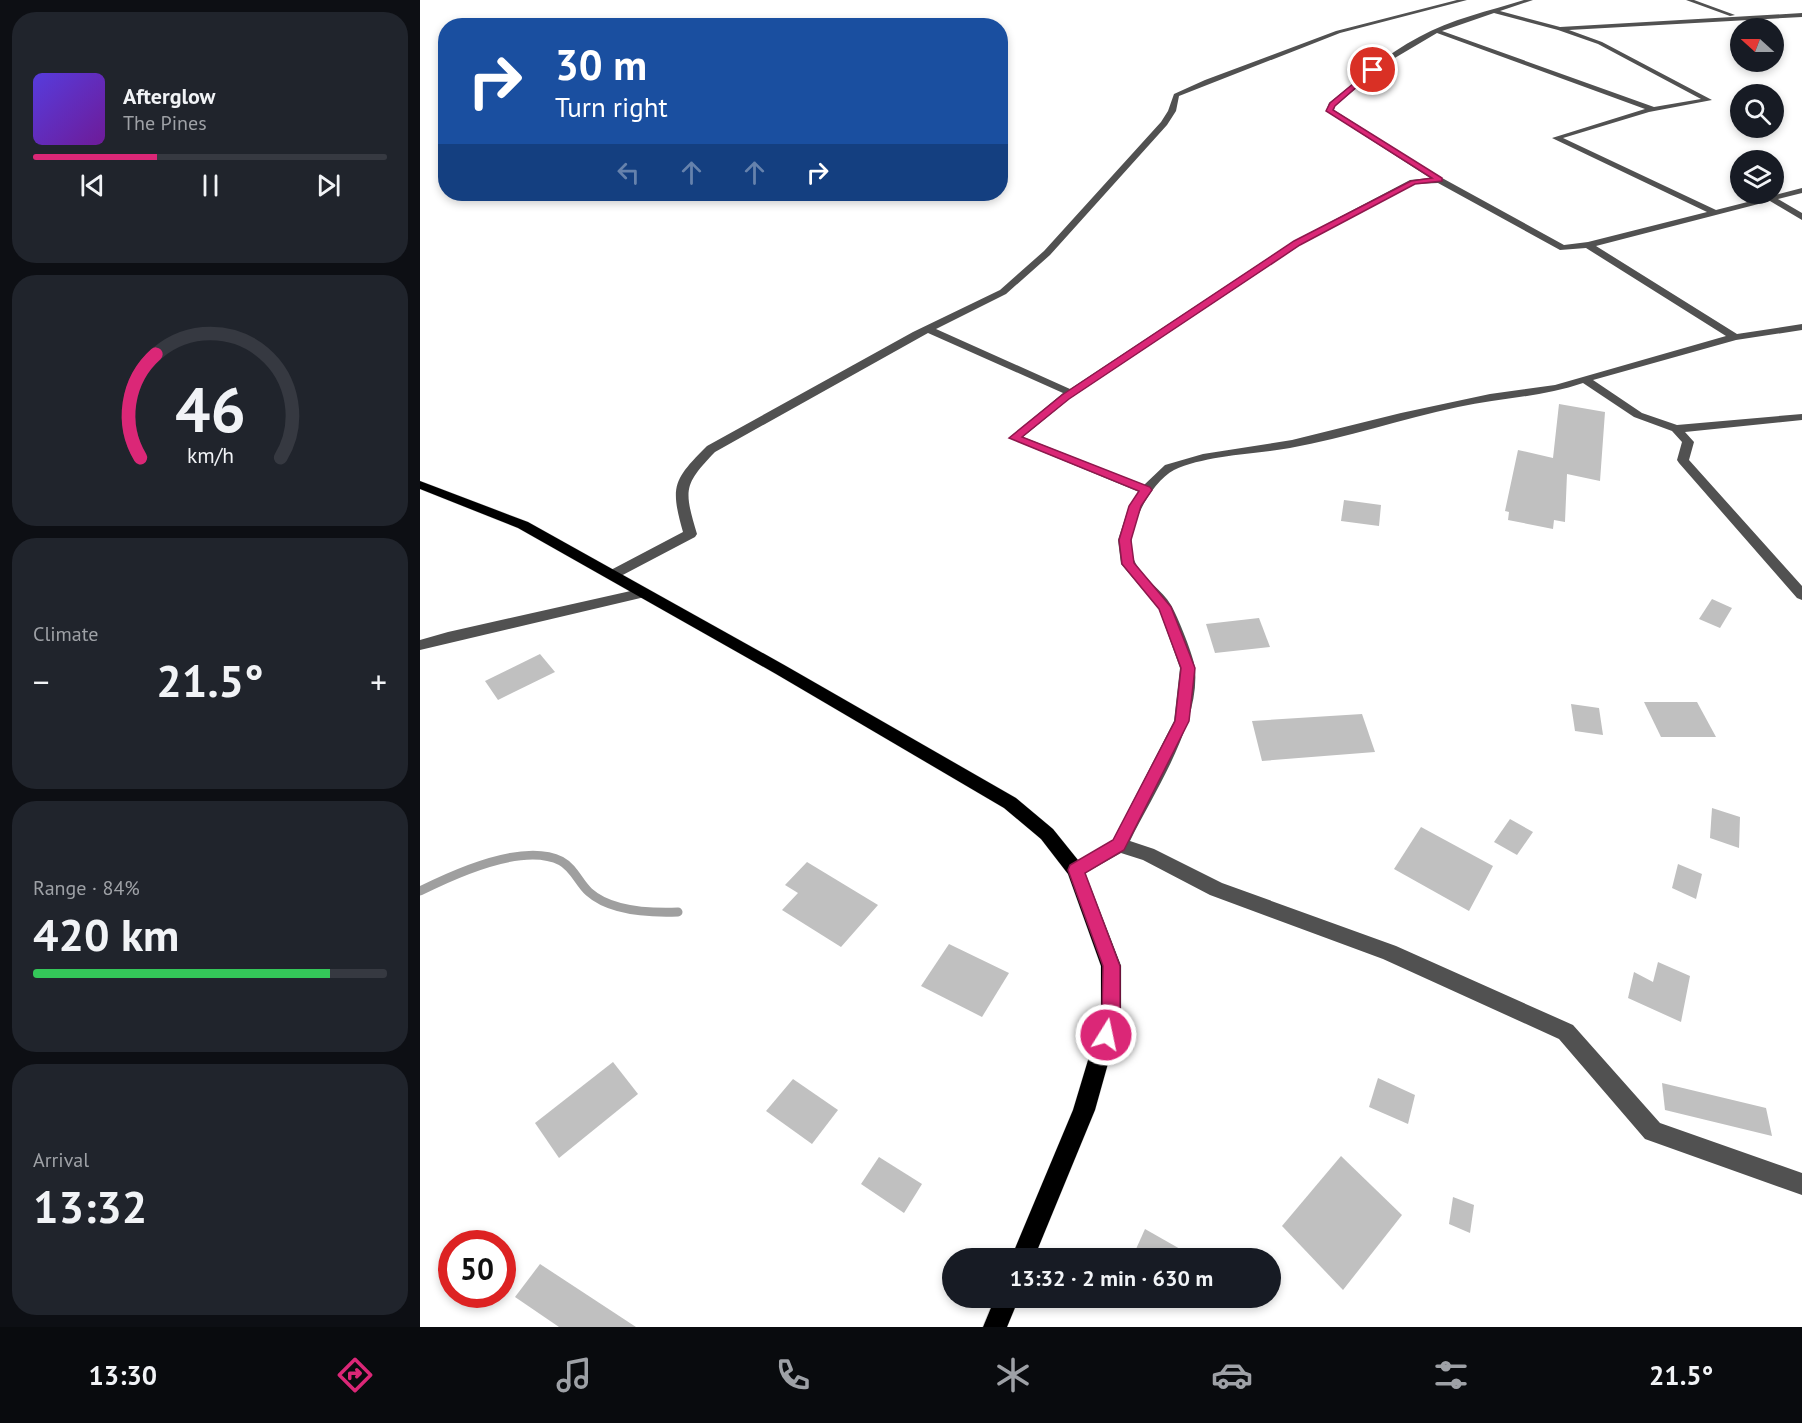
<!DOCTYPE html>
<meta charset="utf-8">
<style>
:root{--surface:#171b24;--page:#20242c;--text:#f1f3f6;--muted:#9ea1a6;--line:#363941;--accent:#db2777}
body{margin:0;font-family:"PT Sans",sans-serif;background:var(--page);color:var(--text);height:100vh;display:flex;flex-direction:column;font-size:22px;white-space:nowrap}
*{box-sizing:border-box;margin:0}
p{font-size:20px;color:var(--muted)}
.icon{flex:none;width:33px;height:33px;fill:none;stroke:currentColor;stroke-width:2;stroke-linecap:round;stroke-linejoin:round}
.map{position:relative;flex:1;overflow:hidden}
.sheet{display:flex;flex-direction:column;gap:12px;padding:12px;background:#0d0f14;width:420px}
.sheet>*{flex:none}
.top-card{position:absolute;left:18px;top:18px;width:570px;height:183px;border-radius:24px;box-shadow:0 3px 9px #0003;background:#1a4fa0;color:#fff;overflow:hidden}
.needle{width:39px;rotate:291deg}
.tools{position:absolute;left:1310px;top:18px;display:grid;gap:12px}
.tools a{display:grid;place-items:center;width:54px;height:54px;border-radius:50%;background:var(--surface);box-shadow:0 3px 9px #0003;font-size:30px}
.speed{position:absolute;left:18px;top:1230px;display:flex;gap:12px;font-size:30px;font-weight:700;text-align:center}
.speed>*{display:grid;place-content:center;width:78px;height:78px;border-radius:50%;background:var(--surface);box-shadow:0 3px 9px #0003;line-height:1}
.speed .limit{border:9px solid #d22;background:#fff;color:#111}
.pin{position:absolute;display:grid;place-items:center;width:51px;height:51px;color:#fff;margin:-26px;border:3px solid #fff;border-radius:50%;box-shadow:0 2px 6px #0007}
.me{position:absolute;width:66px;margin:-33px;rotate:10deg;stroke-linejoin:round;filter:drop-shadow(0 0 4px #0008)}
.turn{display:flex;align-items:center;gap:21px;height:126px;padding:0 18px;font-size:27px}
.turn .icon{width:78px;height:78px;stroke-width:2.5}
.turn b{display:block;font-size:42px;line-height:51px}
.lanes{display:flex;align-items:center;height:57px;padding:0 18px;background:#0003;justify-content:center;gap:30px;direction:ltr}
.lanes .off{opacity:.35}
.big{font-size:45px;font-weight:600;line-height:1.1}
.sheet .tile{flex:1;display:flex;flex-direction:column;justify-content:center;gap:9px;min-width:0;padding:0 21px;border-radius:24px;background:var(--page)}
.sheet .dial{align-items:center;gap:0}
.dial svg{height:156px;overflow:visible;fill:none;stroke:var(--line);stroke-width:7;stroke-linecap:round;text-anchor:middle}
.dial text{fill:var(--text);stroke:none}
.song{display:flex;align-items:center;gap:18px}
.cover{width:72px;height:72px;border-radius:9px;background:linear-gradient(135deg,hsl(250 70% 55%),hsl(280 70% 35%))}
.played{height:6px;border-radius:3px;background:linear-gradient(90deg,var(--accent) 35%,var(--line) 35%)}
.keys{display:flex;justify-content:space-around;direction:ltr}
.heat{display:flex;justify-content:space-between;align-items:center;font-size:33px;direction:ltr}
.charge{height:9px;border-radius:4px;background:linear-gradient(90deg,#34c759 84%,var(--line) 0)}
.trip{position:absolute;left:522px;top:1248px;width:339px;height:60px;border-radius:30px;background:var(--surface);box-shadow:0 3px 9px #0003;font-weight:600;line-height:60px;text-align:center}
.dock{display:flex;height:96px;justify-content:space-around;align-items:center;background:#090b0e;color:var(--muted)}
.dock .icon{width:42px;height:42px}
.dock .on{color:var(--accent)}
.dock b{font-size:27px;color:var(--text)}
main{display:flex;flex:1;min-height:0}
.map>svg:first-child{display:block}
</style>
<main>
<section class="sheet">
<div class="tile">
<div class="song"><i class="cover"></i><div><b>Afterglow</b><p>The Pines</p></div></div>
<div class="played"></div>
<div class="keys"><svg class="icon" aria-label="previous" viewBox="0 0 24 24"><path d="M18 5L8 12l10 7zM5 5v14"/></svg><svg class="icon" aria-label="pause" viewBox="0 0 24 24"><path d="M8 5v14M16 5v14"/></svg><svg class="icon" aria-label="next" viewBox="0 0 24 24"><path d="M6 5l10 7-10 7zM19 5v14"/></svg></div>
</div>
<div class="tile dial"><svg viewBox="0 0 100 80">
<path d="M14 69A42 42 0 1 1 86 69"/>
<path d="M14 69A42 42 0 0 1 22 16" stroke="#db2777"/>
<text x="50" y="56" font-size="32" font-weight="700">46</text>
<text x="50" y="72" font-size="11">km/h</text>
</svg></div>
<div class="tile"><p>Climate</p>
<div class="heat"><a>−</a><b class="big">21.5°</b><a>+</a></div>
</div>
<div class="tile"><p>Range · 84%</p><b class="big">420 km</b><div class="charge"></div></div>
<div class="tile"><p>Arrival</p><b class="big">13:32</b></div>
</section>
<div class="map">
<svg width="1382" height="1327" viewBox="0 0 1382 1327">
<rect width="100%" height="100%" fill="#fff"/>
<g fill="none" stroke-linecap="round" stroke-linejoin="round">
<!-- stream -->
<path stroke="#9f9f9f" stroke-width="9" d="M0,891C34,874 104,842 141,861C154,868 159,883 169,892C190,911 231,913 258,912"/>
</g>
<!-- building -->
<g fill="#c0c0c0">
<path d="M1139,404L1185,412L1180,481L1147,474L1145,522L1134,520L1133,529L1088,520L1089,512L1085,511L1098,450L1133,458Z"/>
<path d="M924,500L961,505L959,526L921,521Z"/>
<path d="M1292,599L1312,608L1300,628L1279,619Z"/>
<path d="M839,618L850,647L795,653L786,624Z"/>
<path d="M120,654L135,672L78,700L65,681Z"/>
<path d="M1224,702H1277L1296,737H1241Z"/>
<path d="M1151,704L1179,708L1183,735L1155,731Z"/>
<path d="M942,714L955,752L842,761L832,721Z"/>
<path d="M1292,808L1320,817L1319,848L1290,838Z"/>
<path d="M1090,819L1113,832L1097,855L1074,842Z"/>
<path d="M1001,827L1073,866L1049,911L974,869Z"/>
<path d="M387,862L458,905L421,947L362,910L378,893L365,885Z"/>
<path d="M1258,864L1282,874L1276,899L1252,888Z"/>
<path d="M529,944L589,973L562,1017L501,986Z"/>
<path d="M1238,962L1270,976L1261,1022L1208,998L1214,972L1233,982Z"/>
<path d="M193,1062L218,1094L139,1158L115,1123Z"/>
<path d="M958,1078L995,1095L988,1124L949,1107Z"/>
<path d="M373,1079L418,1110L392,1144L346,1111Z"/>
<path d="M1242,1083L1346,1108L1352,1136L1245,1110Z"/>
<path d="M921,1156L982,1215L923,1290L862,1226Z"/>
<path d="M459,1157L502,1184L484,1213L441,1184Z"/>
<path d="M1033,1197L1054,1205L1050,1233L1029,1224Z"/>
<path d="M725,1229L776,1258H712Z"/>
<path d="M120,1264L216,1327H139L95,1297Z"/>
</g>
<g fill="none" stroke-linecap="round" stroke-linejoin="round">
<defs>
<g id="major">
<path d="M0,481L108,522L366,666L596,798L633,829L662,865L701,966V1017L675,1110L614,1258H591L653,1110L681,1017V966L648,874L621,839L584,808L356,674L98,528L0,489Z"/>
<path d="M575,1298H599L587,1327H563Z"/>
</g>
</defs>
<!-- major casing -->
<use href="#major" stroke="#dbdbdb" stroke-width="1"/>
<!-- minor -->
<g fill="#515151" fill-rule="evenodd">
<path d="M1037,0H1047L920,33L759,96L756,111L747,125L630,255L586,294L516,329L650,389L874,241L990,180L1010,178L906,111L909,103C938,80 966,54 999,37C1031,19 1069,11 1104,0H1113L1080,11L1140,27L1382,13V17L1149,30L1182,42L1292,100L1229,112L1143,138L1296,210L1382,188V193L1358,199L1382,213V220L1350,201L1176,246L1317,334L1382,324V330L1316,340L1173,380L1222,413L1257,425L1382,414V420L1265,432L1274,442L1269,460L1382,586V600L1377,598L1259,463L1257,460L1262,442L1252,431L1214,417L1163,383C1123,397 1079,398 1038,407C982,419 926,438 870,448C836,454 785,455 754,470C729,483 700,538 716,564C725,580 742,590 751,605C757,615 775,659 775,669C780,724 734,792 710,841L734,849L802,883L976,946L1153,1025L1240,1123L1382,1173V1195L1225,1139L1139,1039L963,959L790,895L723,860L701,853L662,875L656,878L650,875L647,870L650,865L693,840L754,721L760,668L739,609L701,564L698,540L709,506L719,492L589,438L643,393L508,333L295,452C263,485 264,490 277,534L275,537L197,578L192,580L185,575L187,572L263,532C250,486 253,480 287,446L493,332L580,290L624,251L741,122L748,111L754,94L785,80L916,31ZM1074,13L1138,30L1178,44L1281,99L1234,107L1022,31ZM1017,33L1225,109L1132,138L1287,212L1168,242L1144,245L1013,173L914,110L915,106L968,62ZM1018,183L1140,250L1166,248L1306,336L1135,385L1070,394L981,413L872,440L783,454L745,465L724,485L603,437L649,399L880,245L995,184Z"/>
<path d="M1266,0H1274L1315,15L1310,16Z"/>
<path d="M224,588L231,593L229,596L0,650V640L28,632Z"/>
</g>
<!-- major -->
<use href="#major" fill="#000" fill-rule="evenodd"/>
</g>
<!-- route -->
<path fill="#db2777" stroke="#8e194d" stroke-width="1.5" d="M951,69L956,70L915,106L913,110L1022,178V181L995,184L880,245L649,399L602,437L730,487L732,490L721,506L711,540L714,563L751,607L775,668L769,721L704,850L665,873L700,966V1017L692,1042L686,1044L679,1042L676,1035L682,1017L683,966L648,870L650,865L693,840L755,721L761,668L739,609L702,564L699,540L709,506L719,491L589,438L642,395L874,241L991,181L1012,178L906,111L910,103Z"/>
</svg>
<div class="tools">
<a><svg class="needle" viewBox="-14 -14 28 28"><path d="M0-13l5 13h-10z" fill="#e53935"/><path d="M0 13l5-13h-10z" fill="#9ea1a6"/></svg></a>
<a><svg class="icon" aria-label="search" viewBox="0 0 24 24"><circle cx="10" cy="10" r="6"/><path d="M15 15l6 6"/></svg></a>
<a><svg class="icon" aria-label="layers" viewBox="0 0 24 24"><path d="M12 4l9 5-9 5-9-5zM3 14l9 5 9-5"/></svg></a>
</div>
<div class="speed"><div class="limit">50</div></div>
<div class="pin" style="left:953px;top:70px;background:#d93025"><svg class="icon" aria-label="arrive" viewBox="0 0 24 24"><path d="M6 21V4h12l-3 4 3 4H6"/></svg></div>
<svg class="me" style="left:686px;top:1035px" viewBox="-20 -20 40 40"><circle r="17" fill="#db2777" stroke="#fff" stroke-width="3"/><path d="M0-11L8 9 0 5-8 9z" fill="#fff"/></svg>
<div class="trip">13:32 · 2 min · 630 m</div>
<div class="top-card">
<div class="turn"><svg class="icon" aria-label="right" viewBox="0 0 24 24"><path d="M7 20v-9h11M14 6l5 5-5 5"/></svg><div><b>30 m</b>Turn right</div></div>
<div class="lanes"><svg class="icon off" aria-label="left" viewBox="0 0 24 24"><path d="M17 20v-9H6M10 6l-5 5 5 5"/></svg><svg class="icon off" aria-label="ahead" viewBox="0 0 24 24"><path d="M12 20V5M6 11l6-6 6 6"/></svg><svg class="icon off" aria-label="ahead" viewBox="0 0 24 24"><path d="M12 20V5M6 11l6-6 6 6"/></svg><svg class="icon" aria-label="right" viewBox="0 0 24 24"><path d="M7 20v-9h11M14 6l5 5-5 5"/></svg></div>
</div>
</div>
</main>
<nav class="dock">
<b>13:30</b>
<svg class="icon on" aria-label="directions" viewBox="0 0 24 24"><path d="M12 3l9 9-9 9-9-9zM9 14v-3h6M13 9l2 2-2 2"/></svg>
<svg class="icon" aria-label="music" viewBox="0 0 24 24"><path d="M9 18V5l10-2v13"/><circle cx="6" cy="18" r="3"/><circle cx="16" cy="16" r="3"/></svg>
<svg class="icon" aria-label="phone" viewBox="0 0 24 24"><path d="M5 4h4l2 5-3 2q2 4 5 5l2-3 5 2v4C11 20 4 13 5 4z"/></svg>
<svg class="icon" aria-label="climate" viewBox="0 0 24 24"><path d="M12 3v18M4 7l16 10M4 17L20 7"/></svg>
<svg class="icon" aria-label="car" viewBox="0 0 24 24"><path d="M5 17H2v-5l4-1 3-4h7l3 4 3 1v5h-3M9 17h6M6 11h13"/><circle cx="7" cy="17" r="2"/><circle cx="17" cy="17" r="2"/></svg>
<svg class="icon" aria-label="filters" viewBox="0 0 24 24"><path d="M4 7h16M4 17h16"/><circle cx="9" cy="7" r="2"/><circle cx="15" cy="17" r="2"/></svg>
<b>21.5°</b>
</nav>
